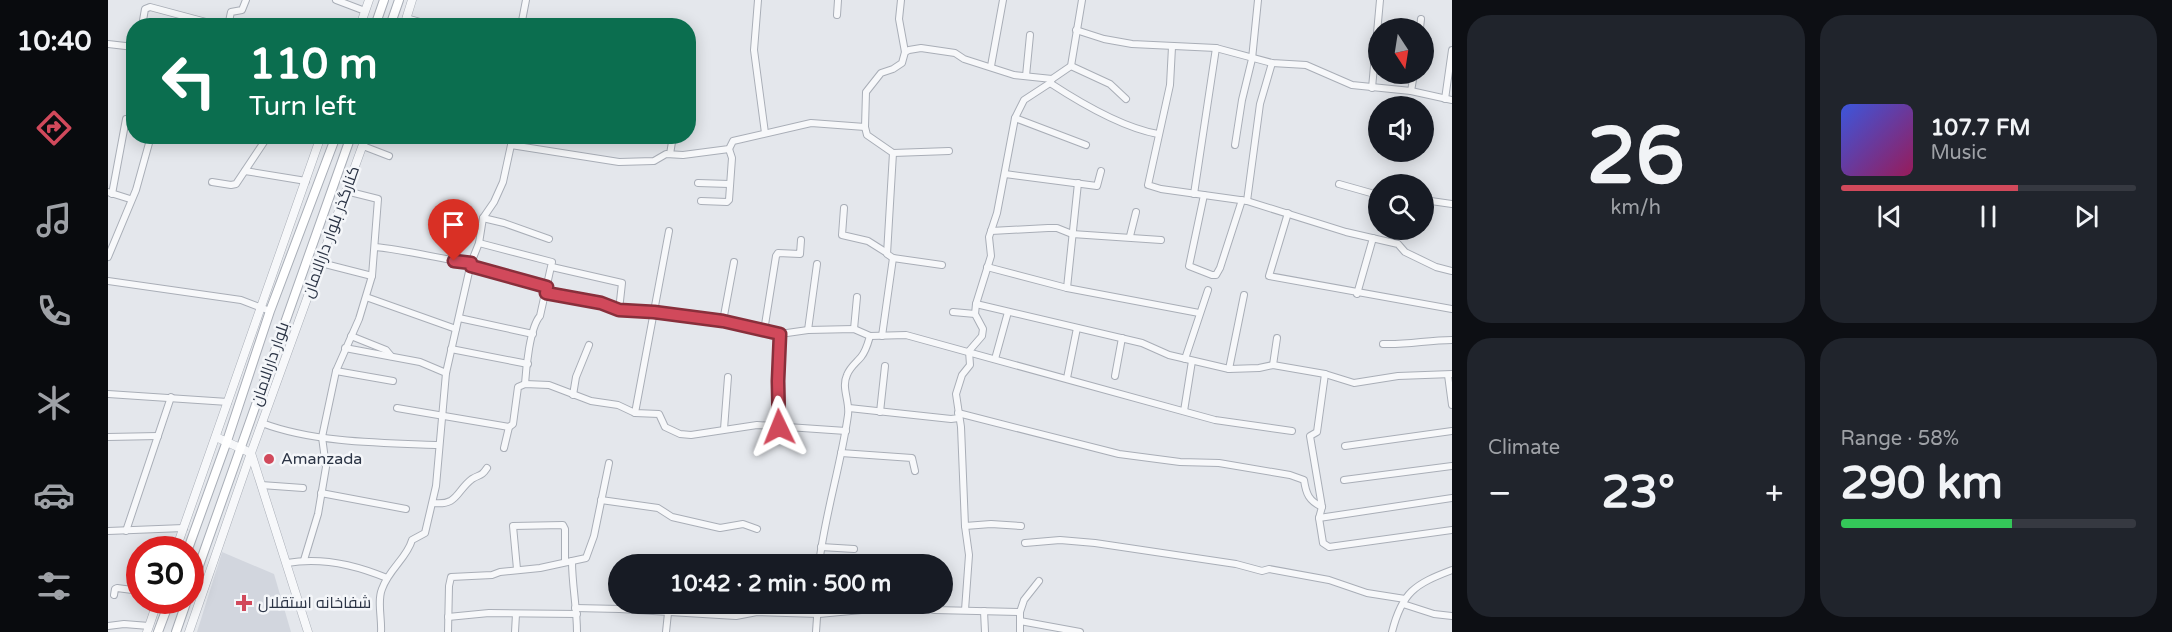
<!DOCTYPE html>
<meta charset="utf-8">
<style>
:root{--surface:#171b24;--page:#20242c;--text:#f1f3f6;--muted:#9ea1a6;--line:#363941;--accent:#d1495b}
body{margin:0;font-family:"Varela Round",Cairo,sans-serif;background:var(--page);color:var(--text);height:100vh;display:flex;flex-direction:column;font-size:22px;white-space:nowrap}
*{box-sizing:border-box;margin:0}
p{font-size:20px;color:var(--muted)}
.icon{flex:none;width:33px;height:33px;fill:none;stroke:currentColor;stroke-width:2;stroke-linecap:round;stroke-linejoin:round}
.map{position:relative;flex:1;overflow:hidden}
.drawer{display:flex;flex-direction:column;gap:15px;padding:15px;background:#0d0f14;width:720px}
.drawer>*{flex:none}
.hud{position:absolute;left:18px;top:18px;width:570px;height:126px;border-radius:24px;box-shadow:0 3px 15px #0003;background:#0b6e4f;color:#fff;overflow:hidden}
.needle{width:39px;rotate:168deg}
.buttons{position:absolute;left:1260px;top:18px;display:grid;gap:12px}
.buttons a{display:grid;place-items:center;width:66px;height:66px;border-radius:50%;background:var(--surface);box-shadow:0 3px 15px #0003;font-size:30px}
.speed{position:absolute;left:18px;top:536px;display:flex;gap:12px;font-size:30px;font-weight:700;text-align:center}
.speed>*{display:grid;place-content:center;width:78px;height:78px;border-radius:50%;background:var(--surface);box-shadow:0 3px 15px #0003;line-height:1}
.speed .limit{border:9px solid #d22;background:#fff;color:#111}
.pin{position:absolute;display:grid;place-items:center;width:51px;height:51px;color:#fff;margin:-62px -26px;border-radius:50% 50% 50% 0;rotate:-45deg;box-shadow:0 0 6px #0007}
.pin .icon{rotate:45deg}
.me{position:absolute;width:66px;margin:-33px;rotate:358deg;stroke-linejoin:round;filter:drop-shadow(0 0 4px #0008)}
.turn{display:flex;align-items:center;gap:21px;height:126px;padding:0 24px;font-size:27px}
.turn .icon{width:78px;height:78px;stroke-width:2.5}
.turn b{display:block;font-size:42px;line-height:51px}
.big{font-size:45px;font-weight:700;line-height:1.1}
.drawer .card{flex:1;display:flex;flex-direction:column;justify-content:center;gap:9px;min-width:0;padding:0 21px;border-radius:24px;background:var(--page)}
.drawer .dial{align-items:center;gap:0}
.dial b{font-size:78px;line-height:1}
.song{display:flex;align-items:center;gap:18px}
.cover{width:72px;height:72px;border-radius:9px;background:linear-gradient(135deg,hsl(230 70% 55%),hsl(330 70% 35%))}
.played{height:6px;border-radius:3px;background:linear-gradient(90deg,var(--accent) 60%,var(--line) 60%)}
.keys{display:flex;justify-content:space-around;direction:ltr}
.heat{display:flex;justify-content:space-between;align-items:center;font-size:33px;direction:ltr}
.charge{height:9px;border-radius:4px;background:linear-gradient(90deg,#34c759 58%,var(--line) 0)}
.drawer .tiles{flex:1;display:grid;gap:15px;grid-template-columns:repeat(2,1fr)}
.trip{position:absolute;left:500px;top:554px;width:345px;height:60px;border-radius:30px;background:var(--surface);box-shadow:0 3px 15px #0003;font-weight:700;line-height:60px;text-align:center}
main{display:flex;flex:1;min-height:0}
.menu{display:flex;flex-direction:column;width:108px;justify-content:space-around;align-items:center;background:#090b0e;color:var(--muted)}
.menu .icon{width:42px;height:42px}
.menu .on{color:var(--accent)}
.menu b{font-size:27px;color:var(--text)}
.map>svg:first-child{display:block}
</style>
<main>
<nav class="menu">
<b>10:40</b>
<svg class="icon on" aria-label="directions" viewBox="0 0 24 24"><path d="M12 3l9 9-9 9-9-9zM9 14v-3h6M13 9l2 2-2 2"/></svg>
<svg class="icon" aria-label="music" viewBox="0 0 24 24"><path d="M9 18V5l10-2v13"/><circle cx="6" cy="18" r="3"/><circle cx="16" cy="16" r="3"/></svg>
<svg class="icon" aria-label="phone" viewBox="0 0 24 24"><path d="M5 4h4l2 5-3 2q2 4 5 5l2-3 5 2v4C11 20 4 13 5 4z"/></svg>
<svg class="icon" aria-label="climate" viewBox="0 0 24 24"><path d="M12 3v18M4 7l16 10M4 17L20 7"/></svg>
<svg class="icon" aria-label="car" viewBox="0 0 24 24"><path d="M5 17H2v-5l4-1 3-4h7l3 4 3 1v5h-3M9 17h6M6 11h13"/><circle cx="7" cy="17" r="2"/><circle cx="17" cy="17" r="2"/></svg>
<svg class="icon" aria-label="filters" viewBox="0 0 24 24"><path d="M4 7h16M4 17h16"/><circle cx="9" cy="7" r="2"/><circle cx="15" cy="17" r="2"/></svg>
</nav>
<div class="map">
<svg width="1344" height="632" viewBox="0 0 1344 632">
<rect width="100%" height="100%" fill="#e4e7ec"/>
<!-- built -->
<path fill="#d2d6de" d="M114,552L166,574L183,632H89Z"/>
<g fill="none" stroke-linecap="round" stroke-linejoin="round">
<defs>
<g id="minor">
<path d="M228,0L257,11"/>
<path d="M650,0L646,50L657,133"/>
<path d="M793,0L791,19L797,52L794,63L785,69L773,73L758,92L757,127L759,135L785,153L779,254L785,258L834,265"/>
<path d="M729,15L730,0"/>
<path d="M298,18L326,26"/>
<path d="M34,26L37,9L42,7L113,26"/>
<path d="M120,26L123,12L134,10L138,0"/>
<path d="M413,26L418,0"/>
<path d="M1312,28L1313,19"/>
<path d="M968,30L996,39L1024,44L1108,48L1164,63L1198,65L1244,85L1303,91L1344,100"/>
<path d="M0,44L26,47"/>
<path d="M1064,47L1062,85L1040,185L1053,189L1139,201L1238,232L1290,244L1297,252L1328,267L1344,271"/>
<path d="M797,52L801,50L813,48L847,53L856,59L906,75L944,79"/>
<path d="M883,66L895,0"/>
<path d="M963,66L1002,84L1018,99"/>
<path d="M918,76L922,35"/>
<path d="M942,83C971,102 1016,128 1050,134"/>
<path d="M1264,88L1272,0"/>
<path d="M1303,91L1306,74"/>
<path d="M1337,99L1344,50"/>
<path d="M907,118L978,145"/>
<path d="M403,145L511,162L546,161L558,154L575,155L621,149L625,141L703,123L757,127"/>
<path d="M1127,145L1134,100L1144,59L1150,0"/>
<path d="M255,146L281,156"/>
<path d="M785,153L841,151"/>
<path d="M562,154L565,136"/>
<path d="M137,171L198,181"/>
<path d="M897,174L989,186L993,171"/>
<path d="M104,182L123,185L128,184L160,136"/>
<path d="M590,183L621,184"/>
<path d="M1231,184L1270,195"/>
<path d="M0,192L22,199"/>
<path d="M4,194L18,119"/>
<path d="M1086,194L1108,48"/>
<path d="M1096,195L1081,266L1104,275H1108L1112,268L1134,200"/>
<path d="M1316,200L1344,204"/>
<path d="M593,201L619,202L621,200L624,158L621,149"/>
<path d="M1139,201L1152,104L1164,63"/>
<path d="M736,208L734,235L760,241L779,253"/>
<path d="M1180,213L1161,276L1344,309"/>
<path d="M375,218L396,223L441,239"/>
<path d="M883,231L940,228H949L964,234L1053,240"/>
<path d="M1022,236L1028,212"/>
<path d="M371,243L444,262L432,316C422,327 418,368 417,384"/>
<path d="M267,247C300,250 331,259 363,263"/>
<path d="M0,257L28,190L43,136"/>
<path d="M213,263L264,276"/>
<path d="M363,266L439,287"/>
<path d="M444,267L514,283L511,310"/>
<path d="M879,267L959,288L1091,313"/>
<path d="M0,281L133,300L162,311"/>
<path d="M959,288L970,183"/>
<path d="M438,293L493,303L511,310L546,312L615,321L672,334L700,330L746,329L762,336L798,335L1107,420L1184,431"/>
<path d="M1249,294L1265,238"/>
<path d="M258,297L348,329"/>
<path d="M868,304L1034,343L1061,355L1121,369L1151,368L1165,365L1217,374L1246,383L1290,376L1344,374"/>
<path d="M845,312L867,314"/>
<path d="M351,318L425,334"/>
<path d="M615,321L626,262"/>
<path d="M746,329L749,297"/>
<path d="M700,330L709,264"/>
<path d="M656,331L668,256L670,253L692,254L693,240"/>
<path d="M243,336L278,350L283,356"/>
<path d="M774,336L785,258"/>
<path d="M1275,344C1300,345 1320,340 1344,340"/>
<path d="M237,348L312,362L338,373"/>
<path d="M343,349L420,364"/>
<path d="M887,359L900,312"/>
<path d="M1077,359L1100,290"/>
<path d="M1165,365L1169,338"/>
<path d="M1121,369L1136,295"/>
<path d="M228,371L285,381"/>
<path d="M1217,374L1209,432L1202,436L1214,507L1211,518L1215,543L1221,547L1344,530"/>
<path d="M1340,375L1344,405"/>
<path d="M1007,376L1014,338"/>
<path d="M959,378L969,328"/>
<path d="M0,394L120,402"/>
<path d="M465,395L468,377L481,345"/>
<path d="M289,408L401,427"/>
<path d="M741,408L843,419L851,418L850,413L1011,454L1072,462L1111,463L1182,475L1196,480C1198,494 1201,501 1214,507"/>
<path d="M1076,411L1084,361"/>
<path d="M772,412L777,366"/>
<path d="M527,413L561,231"/>
<path d="M154,423C206,443 276,443 331,445"/>
<path d="M671,427L670,381L672,334"/>
<path d="M616,429L620,377"/>
<path d="M0,437L50,436"/>
<path d="M1237,446L1344,431"/>
<path d="M396,448L401,427L405,424L410,387L417,384L441,385L483,401L510,405L527,413L551,414L557,427L572,434L583,435L649,425L738,431"/>
<path d="M733,453L804,458L807,471"/>
<path d="M1236,480L1344,466"/>
<path d="M153,485L195,488"/>
<path d="M213,493L298,509"/>
<path d="M493,500L550,508L564,517L612,528L635,524L649,529"/>
<path d="M325,503C350,506 348,491 364,479C372,474 373,477 379,468"/>
<path d="M1211,518L1344,498"/>
<path d="M857,526L883,524L913,526"/>
<path d="M0,531L76,528"/>
<path d="M18,531L63,397"/>
<path d="M917,543L952,540L987,543L1128,564L1154,571L1161,569L1221,580L1259,593L1297,599"/>
<path d="M713,547L746,549"/>
<path d="M196,560L210,514L218,467L214,437L228,371L251,319L264,276L270,199L238,191"/>
<path d="M464,561C464,585 469,608 469,632"/>
<path d="M179,563C212,557 248,565 279,578"/>
<path d="M711,564C717,514 733,465 740,415C742,401 733,388 739,375C742,367 748,363 753,357C758,351 760,343 762,336"/>
<path d="M409,569L405,526L455,525L457,529V561"/>
<path d="M6,595L7,589L9,588L32,591"/>
<path d="M1295,604L1326,614L1344,616"/>
<path d="M467,608L512,609L628,616L649,612L711,614L764,609L801,610L808,607L827,610L912,612"/>
<path d="M857,610L861,555L857,526L853,427L848,394L854,375L862,365L861,351L874,336L875,329L867,314L868,304L883,256L881,237L889,213L907,118L916,100L942,83L944,79L963,66L974,0"/>
<path d="M876,611L877,632"/>
<path d="M340,617L381,613L469,614"/>
<path d="M912,621L972,632"/>
<path d="M0,626L16,624L41,626"/>
<path d="M273,632C274,619 269,601 274,589C281,569 299,558 304,540L317,533L328,486L338,373L363,263L371,243L375,218L386,202L395,182L403,145V136"/>
<path d="M340,632L341,586L343,577L384,575L392,572L432,568L478,558L486,536L501,463"/>
<path d="M407,632L408,614"/>
<path d="M558,632L560,613"/>
<path d="M708,632L710,603"/>
<path d="M912,632V612L916,600L931,581"/>
<path d="M1284,632C1294,592 1307,584 1344,570"/>
</g>
<g id="tertiary">
<path d="M252,26L261,0"/>
<path d="M296,26L304,0"/>
<path d="M108,437L143,453L200,632"/>
<path d="M68,549L213,136"/>
<path d="M39,632L50,600"/>
<path d="M81,632L143,453L258,136"/>
</g>
<g id="secondary">
<path d="M267,26L276,0"/>
<path d="M282,26L291,0"/>
<path d="M80,549L119,441L162,311L228,136"/>
<path d="M82,591L243,136"/>
<path d="M50,632L62,600"/>
<path d="M68,632L79,600"/>
</g>
</defs>
<!-- minor casing -->
<use href="#minor" stroke="#a9aeb7" stroke-width="8"/>
<!-- tertiary casing -->
<use href="#tertiary" stroke="#a9aeb7" stroke-width="9"/>
<!-- secondary casing -->
<use href="#secondary" stroke="#a9aeb7" stroke-width="10"/>
<!-- minor -->
<use href="#minor" stroke="#f7f8fa" stroke-width="6"/>
<!-- tertiary -->
<use href="#tertiary" stroke="#f7f8fa" stroke-width="8"/>
<!-- secondary -->
<use href="#secondary" stroke="#fff" stroke-width="8"/>
</g>
<g fill="none" stroke-linecap="round" stroke-linejoin="round">
<defs>
<path id="route" d="M346,261L363,263V266L439,287L438,293L493,303L511,310L546,312L615,321L672,334L670,381L671,427"/>
</defs>
<!-- route casing -->
<use href="#route" stroke="#882f3b" stroke-width="15"/>
<!-- route -->
<use href="#route" stroke="#d1495b" stroke-width="10"/>
</g>
<!-- markers -->
<g fill="#d1495b" stroke="#f4f6f9" stroke-width="2">
<circle cx="161" cy="459" r="6"/>
<path d="M133 594h6v6h6v6h-6v6h-6v-6h-6v-6h6z"/>
</g>
<g text-anchor="middle" dominant-baseline="central" stroke-width="5" stroke-linejoin="round" paint-order="stroke">
<!-- street labels -->
<g font-size="16" fill="#2b3445" stroke="#f4f6f9">
<text transform="translate(223 232) rotate(-70)">کنارگذر بلوار دارالامان</text>
<text transform="translate(162 364) rotate(-71)">بلوار دارالامان</text>
</g>
<!-- poi labels -->
<g font-size="16" fill="#2b3445" stroke="#f4f6f9" text-anchor="start">
<text x="173" y="459">Amanzada</text>
<text x="150" y="603">شفاخانه استقلال</text>
</g>
</g>
</svg>
<div class="buttons">
<a><svg class="needle" viewBox="-14 -14 28 28"><path d="M0-13l5 13h-10z" fill="#e53935"/><path d="M0 13l5-13h-10z" fill="#9ea1a6"/></svg></a>
<a><svg class="icon" aria-label="sound" viewBox="0 0 24 24"><path d="M4 9h4l5-4v14l-5-4H4zM17 9q2 3 0 6"/></svg></a>
<a><svg class="icon" aria-label="search" viewBox="0 0 24 24"><circle cx="10" cy="10" r="6"/><path d="M15 15l6 6"/></svg></a>
</div>
<div class="speed"><div class="limit">30</div></div>
<div class="pin" style="left:346px;top:261px;background:#d93025"><svg class="icon" aria-label="arrive" viewBox="0 0 24 24"><path d="M6 21V4h12l-3 4 3 4H6"/></svg></div>
<svg class="me" style="left:671px;top:427px" viewBox="-20 -20 40 40"><path d="M0-17L14 15 0 8-14 15z" fill="#d1495b" stroke="#fff" stroke-width="4"/></svg>
<div class="trip">10:42 · 2 min · 500 m</div>
<div class="hud">
<div class="turn"><svg class="icon" aria-label="left" viewBox="0 0 24 24"><path d="M17 20v-9H6M10 6l-5 5 5 5"/></svg><div><b>110 m</b>Turn left</div></div>
</div>
</div>
<section class="drawer">
<div class="tiles">
<div class="card dial"><b>26</b><p>km/h</p></div>
<div class="card">
<div class="song"><i class="cover"></i><div><b>107.7 FM</b><p>Music</p></div></div>
<div class="played"></div>
<div class="keys"><svg class="icon" aria-label="previous" viewBox="0 0 24 24"><path d="M18 5L8 12l10 7zM5 5v14"/></svg><svg class="icon" aria-label="pause" viewBox="0 0 24 24"><path d="M8 5v14M16 5v14"/></svg><svg class="icon" aria-label="next" viewBox="0 0 24 24"><path d="M6 5l10 7-10 7zM19 5v14"/></svg></div>
</div>
<div class="card"><p>Climate</p>
<div class="heat"><a>−</a><b class="big">23°</b><a>+</a></div>
</div>
<div class="card"><p>Range · 58%</p><b class="big">290 km</b><div class="charge"></div></div>
</div>
</section>
</main>
